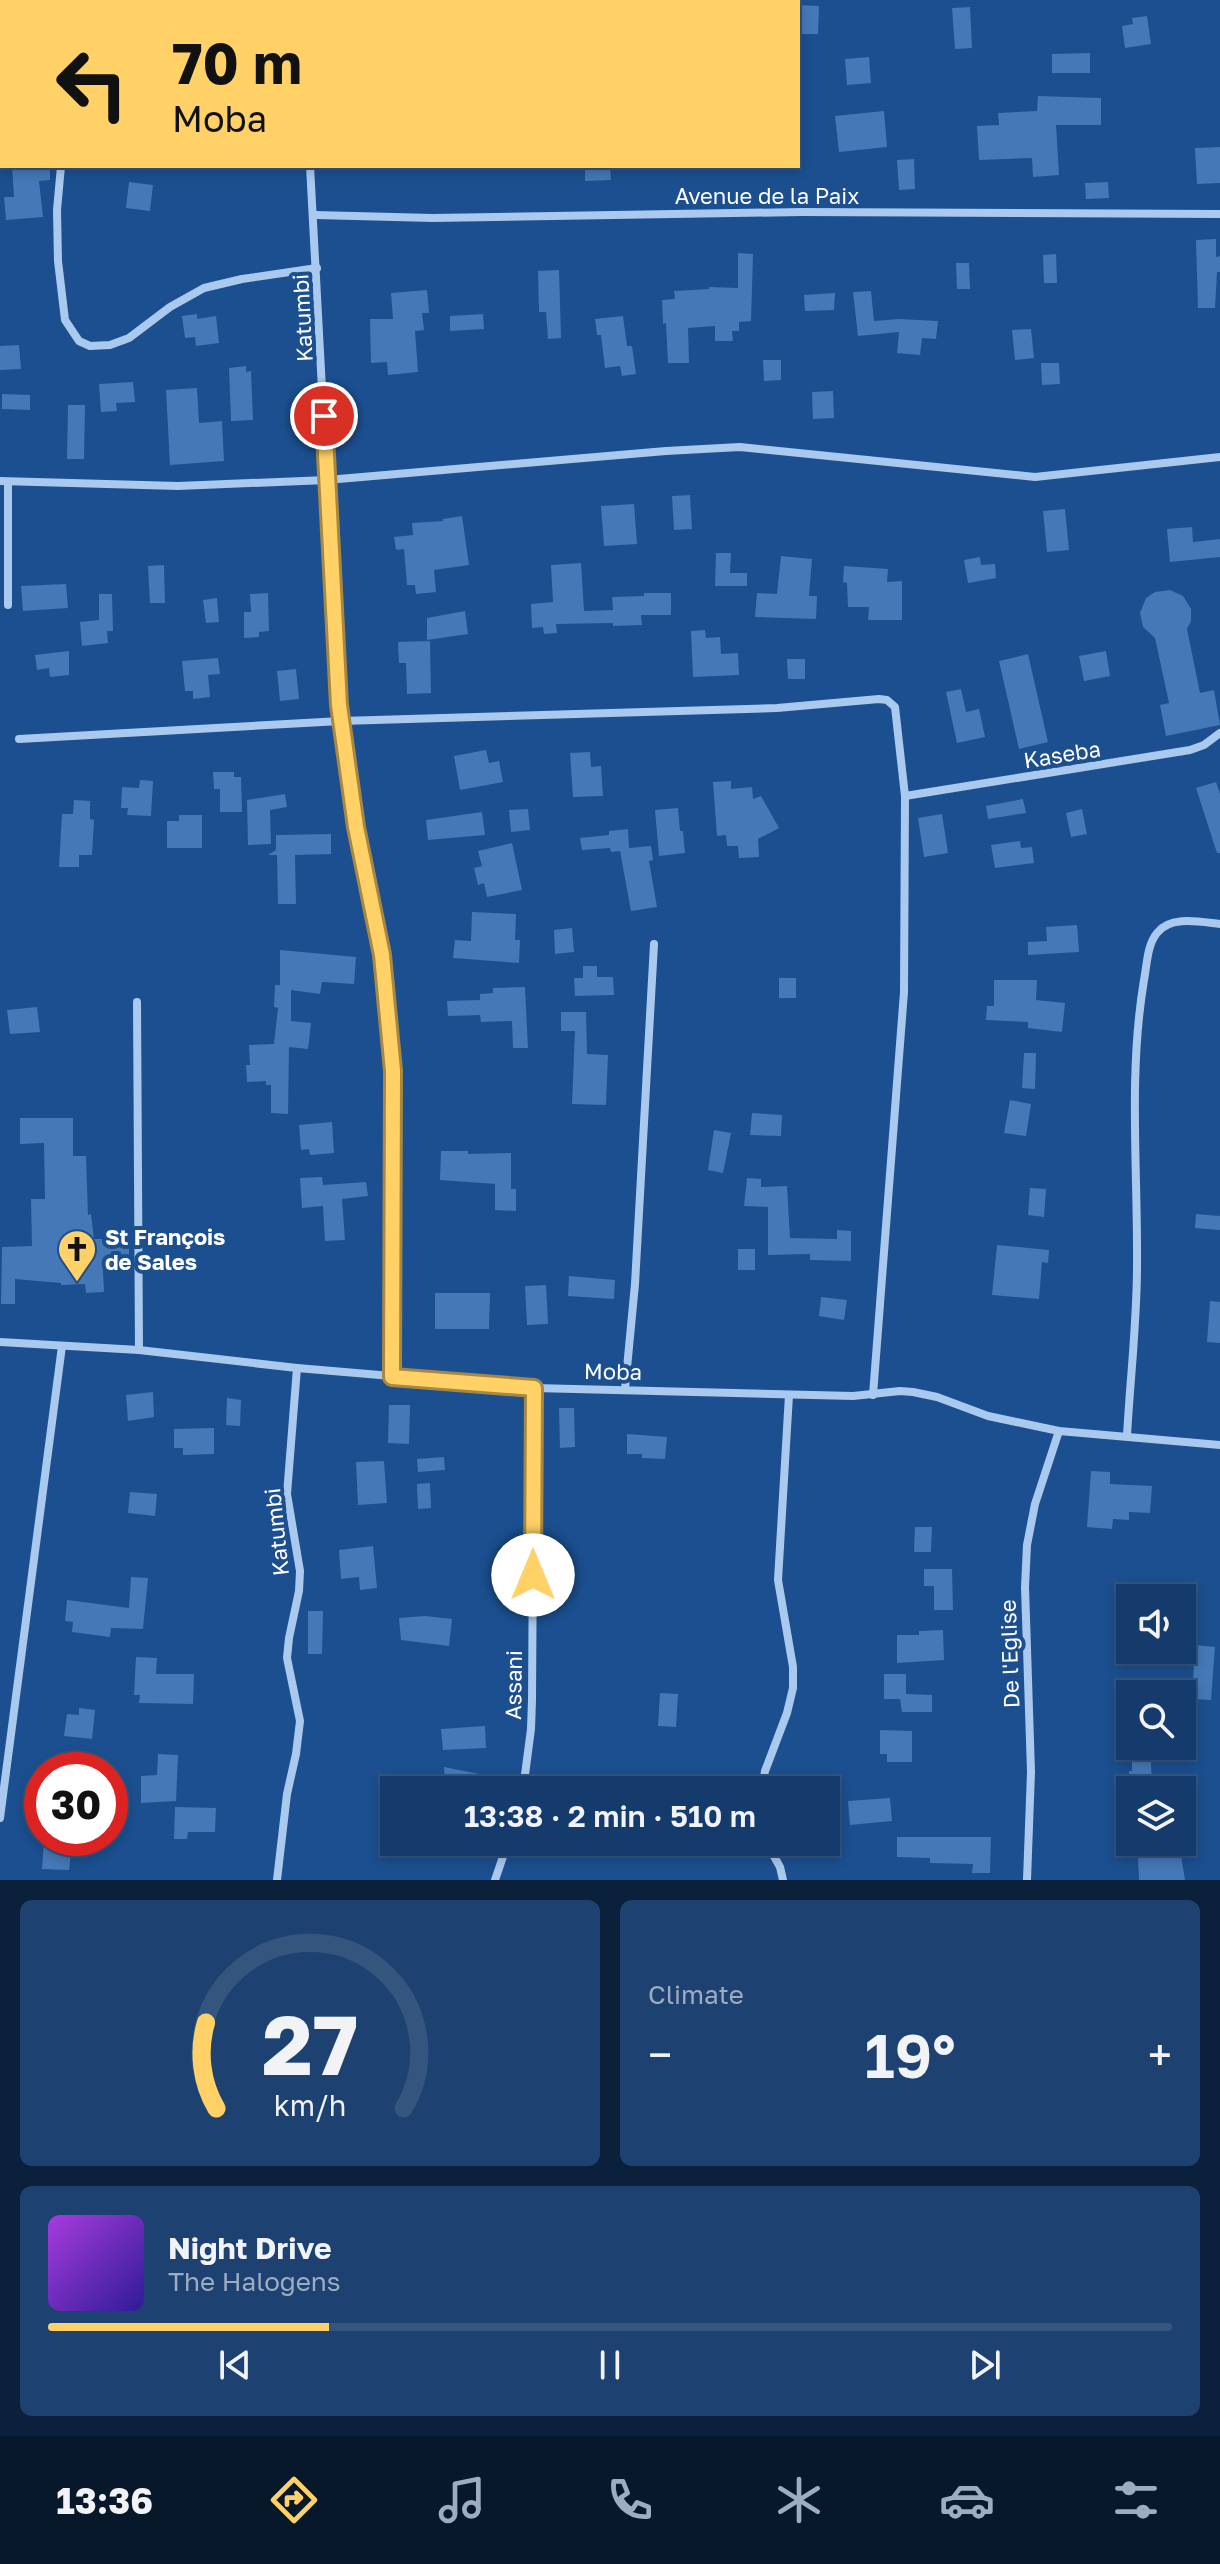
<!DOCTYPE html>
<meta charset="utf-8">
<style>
:root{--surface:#143b6b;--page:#1d4271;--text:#f1f3f6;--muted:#9dadc1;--line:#33557e;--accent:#ffd166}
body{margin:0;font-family:"Golos Text",sans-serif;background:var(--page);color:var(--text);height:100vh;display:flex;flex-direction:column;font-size:30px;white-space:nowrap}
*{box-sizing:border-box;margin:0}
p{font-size:26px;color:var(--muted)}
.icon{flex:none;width:44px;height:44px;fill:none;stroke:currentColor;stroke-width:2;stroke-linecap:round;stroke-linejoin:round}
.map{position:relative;height:1880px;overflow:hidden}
.side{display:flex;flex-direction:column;gap:20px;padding:20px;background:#0b203b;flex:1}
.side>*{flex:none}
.guide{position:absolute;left:0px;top:0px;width:800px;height:168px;box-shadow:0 4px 12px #0003,0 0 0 2px var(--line);background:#ffd166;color:#111;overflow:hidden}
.fabs{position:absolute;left:1116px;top:1584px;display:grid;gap:16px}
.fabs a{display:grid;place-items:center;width:80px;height:80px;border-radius:0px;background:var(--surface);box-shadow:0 4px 12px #0003,0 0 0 2px var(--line);font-size:40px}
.speed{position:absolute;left:24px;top:1752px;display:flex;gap:16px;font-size:40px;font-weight:700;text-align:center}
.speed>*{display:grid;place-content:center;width:104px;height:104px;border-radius:50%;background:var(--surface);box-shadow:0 4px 12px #0003,0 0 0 2px var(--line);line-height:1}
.speed .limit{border:12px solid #d22;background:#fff;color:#111}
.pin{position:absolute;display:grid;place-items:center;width:68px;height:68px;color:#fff;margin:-34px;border:4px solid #fff;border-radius:50%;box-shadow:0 2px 8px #0007}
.me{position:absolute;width:88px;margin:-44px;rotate:0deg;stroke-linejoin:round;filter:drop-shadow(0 0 6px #0008)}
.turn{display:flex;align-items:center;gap:28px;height:168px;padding:0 40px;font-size:36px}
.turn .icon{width:104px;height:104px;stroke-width:2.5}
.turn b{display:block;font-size:56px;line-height:68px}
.big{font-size:60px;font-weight:600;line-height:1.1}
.side .tile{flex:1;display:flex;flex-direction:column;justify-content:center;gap:12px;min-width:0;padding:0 28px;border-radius:12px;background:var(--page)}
.side .dial{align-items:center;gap:0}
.dial svg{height:208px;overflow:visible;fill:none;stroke:var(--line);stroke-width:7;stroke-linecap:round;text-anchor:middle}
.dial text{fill:var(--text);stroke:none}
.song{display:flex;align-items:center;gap:24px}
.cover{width:96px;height:96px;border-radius:12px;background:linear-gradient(135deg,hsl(280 70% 55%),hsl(250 70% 35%))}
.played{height:8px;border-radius:4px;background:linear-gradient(90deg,var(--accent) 25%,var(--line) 25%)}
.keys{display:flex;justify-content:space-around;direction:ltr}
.heat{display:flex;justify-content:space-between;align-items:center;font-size:44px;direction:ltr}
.side .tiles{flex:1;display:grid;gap:20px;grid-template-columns:1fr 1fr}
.tile:last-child{grid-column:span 2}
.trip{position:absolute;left:380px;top:1776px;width:460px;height:80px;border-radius:0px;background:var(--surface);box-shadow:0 4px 12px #0003,0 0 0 2px var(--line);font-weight:600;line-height:80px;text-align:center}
.menu{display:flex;height:128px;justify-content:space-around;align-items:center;background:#08182b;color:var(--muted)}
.menu .icon{width:56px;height:56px}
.menu .selected{color:var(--accent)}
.menu b{font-size:36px;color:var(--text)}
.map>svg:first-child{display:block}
</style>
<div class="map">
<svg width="1220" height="1880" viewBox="0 0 1220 1880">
<rect width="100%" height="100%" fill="#1b4f8f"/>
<!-- building -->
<g fill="#4478b7">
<path d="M798,5L819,6L818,34H798Z"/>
<path d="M970,7L972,48L955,49L952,8Z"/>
<path d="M1147,16L1151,44L1125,48L1122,26L1133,24L1132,18Z"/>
<path d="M1090,53V73H1052V54Z"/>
<path d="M869,57L871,83L847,85L845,59Z"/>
<path d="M1038,96L1101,98V125H1056L1059,175L1033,177L1032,158L979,160L977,126L999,125L998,113L1037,111Z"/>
<path d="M884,111L887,147L839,152L835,116Z"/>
<path d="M1220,147V183L1197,184L1195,148Z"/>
<path d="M914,159L915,189L899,190L897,160Z"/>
<path d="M12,166H50V180L39,181L43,217L6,220L4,197H14Z"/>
<path d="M585,166H610L611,180L585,181Z"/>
<path d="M129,182L153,185L150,211L126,208Z"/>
<path d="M1108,182L1109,198L1086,199L1085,183Z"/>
<path d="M1216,239V257L1220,256V272H1217L1215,308H1198L1196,240Z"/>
<path d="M738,253L753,254L751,321L739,322V331H732L733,341H715V326L688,328L689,363H668L666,323L663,324L662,300L675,299L674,291L709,289V287L738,288Z"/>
<path d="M1056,254L1057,283H1044L1043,255Z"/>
<path d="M956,263H969L970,289H957Z"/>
<path d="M559,270L561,338L548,339L546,312H539L538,271Z"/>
<path d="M427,290L429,313H422L424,330L415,331L418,372L388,375L387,362L371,363L370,319H393L391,293Z"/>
<path d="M871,291L874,321L899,319L938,321L936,339L922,338L920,355L897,353L899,332L858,336L853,292Z"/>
<path d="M835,293L834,310L805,311L804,295Z"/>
<path d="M197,314V319L216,316L219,343L196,346L195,337L185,338L182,316Z"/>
<path d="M483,314L484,329L450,331V316Z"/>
<path d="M623,316L627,346H632L636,374L622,376L620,366L605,368L601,335H597L595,319Z"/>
<path d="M1031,329L1034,358L1015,360L1012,330Z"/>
<path d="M19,345L21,369L0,370V346Z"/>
<path d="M763,360H781V380L764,381Z"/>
<path d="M1041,363H1059L1060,384L1042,385Z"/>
<path d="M246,366V372L251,371L253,420L231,421L229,368Z"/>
<path d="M133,382L135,402L116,403L117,411L101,412L99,384Z"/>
<path d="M197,388L199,423L222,421L224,461L170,465L166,390Z"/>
<path d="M833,391L834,418L813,419L812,392Z"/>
<path d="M2,394L30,395V410L2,409Z"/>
<path d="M68,405H85L84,459H67Z"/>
<path d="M690,495L692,529L674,530L672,496Z"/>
<path d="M634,504L637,544L604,546L601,506Z"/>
<path d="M1065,509L1069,550L1047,552L1043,511Z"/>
<path d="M462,516L469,565L434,570L436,592L416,594L415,585H407L404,549L396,550L394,537L413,535L412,523L443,521V519Z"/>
<path d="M1192,527L1193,542L1220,539V557L1170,562L1167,529Z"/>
<path d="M716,553H731L730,573H747V586H715Z"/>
<path d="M781,556L812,559L809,596H817L816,619L755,617L757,593L777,594Z"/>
<path d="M980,557L981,565L995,564L996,578L968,583L964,560Z"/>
<path d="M581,563L584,611L613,610L612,597L644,596V593H671V615H641L642,625L613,626V623L556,624L557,633L544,634L543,627L532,628L531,604L553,602L551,565Z"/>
<path d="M164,565L165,603H150L148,566Z"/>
<path d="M844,566L888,569L887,582L902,581V620H868L869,607H848L847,583L843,582Z"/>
<path d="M66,584L68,608L23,611L21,586Z"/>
<path d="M1170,590L1183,596L1191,609V621L1187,629L1200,693L1214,690L1220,725L1166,736L1160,705L1169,703L1155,638L1143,627L1140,613L1146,598L1155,592Z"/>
<path d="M268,593L269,631L259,632V637L244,638V612H251L250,594Z"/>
<path d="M99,594H112L113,631H107L108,643L82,646L80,622L99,620Z"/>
<path d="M217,598L219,622L206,623L203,600Z"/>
<path d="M465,611L468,634L427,640V618Z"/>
<path d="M705,630L706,638L720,637L721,654L738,653L739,675L693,677L691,631Z"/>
<path d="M430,641L431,693L407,694L406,663H399L398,642Z"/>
<path d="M69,651V675L50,677L49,668L37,670L35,655Z"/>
<path d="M1106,651L1110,676L1084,681L1079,656Z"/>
<path d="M1028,654L1048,742L1019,749L999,661Z"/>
<path d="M218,658L220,674L208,675L210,697L193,699V691H185L182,661Z"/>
<path d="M787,659H805V679H788Z"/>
<path d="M296,669L299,699L280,701L277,671Z"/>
<path d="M961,689L966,712L979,709L985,737L957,743L946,692Z"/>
<path d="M486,750L489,763L499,761L503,782L460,790L454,756Z"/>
<path d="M590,752L591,767L601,766L603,796L573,797L570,753Z"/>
<path d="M213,772H234V777H241L242,812H220V789H214Z"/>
<path d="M140,780L153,781L151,816L127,815L128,808H121L122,787L139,788Z"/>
<path d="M731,781V789L752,787L753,799L761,796L779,828L758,839L759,857L739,858L738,846H727L726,835L717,836L713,782Z"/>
<path d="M1216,782L1220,794V853H1217L1196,788Z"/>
<path d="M285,794L287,807L270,810L271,844L248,845L247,800Z"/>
<path d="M1023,799L1026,813L988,819L986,806Z"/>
<path d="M74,800L90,801V819L94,820L92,855H79V867H59L62,814H73Z"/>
<path d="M678,808L680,831H683L685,853L659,856L655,810Z"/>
<path d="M528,809L530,830L511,832L509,810Z"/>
<path d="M1082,809L1087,834L1071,837L1066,813Z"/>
<path d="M482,812L485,835L428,840L426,820Z"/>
<path d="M942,814L948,853L924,857L918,818Z"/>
<path d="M179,815H202V848H167V821H179Z"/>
<path d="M628,829L629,848L651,846L653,860L649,861L657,907L631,911L620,851L611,852L610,848L582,850L580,838L609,835V831Z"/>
<path d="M331,834V854L295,855L296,904H278L277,855H268L276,850V835Z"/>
<path d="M1020,841L1021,848L1032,847L1034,863L995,868L991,845Z"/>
<path d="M512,843L522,890L487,897L484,883L478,885L474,868L482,866L478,851Z"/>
<path d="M472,912L516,914L515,940H520L519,963L453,958L455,940L471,941Z"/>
<path d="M1077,925L1079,952L1028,955V942L1047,941L1046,927Z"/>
<path d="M572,928L574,952L555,954L554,930Z"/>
<path d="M280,950L356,957L354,984L322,982L320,994L291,990V1021L311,1023L308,1049L289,1047L288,1114L271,1113V1085H266V1081L247,1082L246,1065H250L249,1045L274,1044L278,1008L274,1007L275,985H280Z"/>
<path d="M583,966H597V977H613L614,995L575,996L574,978H583Z"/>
<rect x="779" y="978" width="17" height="20"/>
<path d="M994,980H1037L1036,1000L1065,1003L1062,1032L1028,1028V1022L986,1020L987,1006H994Z"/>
<path d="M525,987L528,1048H513L512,1021L481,1022L480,1015L448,1016L447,1001L480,1000V994L493,993V988Z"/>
<path d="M37,1007L40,1032L10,1034L7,1010Z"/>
<path d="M561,1012H586L587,1054L608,1055L606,1105L572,1104L575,1031H561Z"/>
<path d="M1024,1053H1036L1035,1089L1022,1088Z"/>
<path d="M1010,1100L1031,1104L1026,1136L1004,1133Z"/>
<path d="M752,1113L782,1115L781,1136L750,1135Z"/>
<path d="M20,1118H73V1156H86L88,1215L91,1214L94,1239H129V1269L103,1270L104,1292L86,1293L85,1284L61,1285V1283L15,1279V1304H1L2,1247L32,1246L31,1199H45L44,1143L20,1144Z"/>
<path d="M332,1122L334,1153L310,1155L309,1149L301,1150L299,1125Z"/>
<path d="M714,1130L731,1133L723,1173L708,1170Z"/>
<path d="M441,1151H468V1154L511,1153V1189H516V1211L495,1210V1184L440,1180Z"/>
<path d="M322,1177L323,1185L366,1182L368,1196L342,1199L345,1240L325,1241L323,1206L302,1208L300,1178Z"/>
<path d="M747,1178L761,1179V1187L787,1186L790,1238L837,1239V1230L851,1231V1261L810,1260V1254L768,1255V1207L744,1206Z"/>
<path d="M1030,1188L1046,1189L1044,1217L1028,1215Z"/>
<path d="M1196,1214L1220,1216V1230L1195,1228Z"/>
<path d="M997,1245L1049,1250L1048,1263L1042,1262L1039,1299L992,1295Z"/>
<rect x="738" y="1249" width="17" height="21"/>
<path d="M569,1276L615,1280L614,1299L568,1296Z"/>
<path d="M546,1285L548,1324L527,1325L525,1286Z"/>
<path d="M435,1293H490L489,1329H435Z"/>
<path d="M821,1297L847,1300L844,1320L819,1316Z"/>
<path d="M1210,1301L1220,1302V1343L1207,1342Z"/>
<path d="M153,1392L154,1417L128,1421L126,1395Z"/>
<path d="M227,1398L241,1400L240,1426L226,1425Z"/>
<path d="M389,1405H410L409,1444L388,1443Z"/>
<path d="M559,1408H574L575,1447L560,1448Z"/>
<path d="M214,1428V1454L183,1455V1448H174V1429Z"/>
<path d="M627,1434L667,1437L665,1459L642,1458V1454H627Z"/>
<path d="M444,1457L445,1470L418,1472L417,1459Z"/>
<path d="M384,1461L387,1503L358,1505L356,1462Z"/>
<path d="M1091,1471L1110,1472V1484L1152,1486L1150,1513L1129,1512V1520L1113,1519L1112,1529L1087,1527Z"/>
<path d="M430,1483L431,1508L418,1509L417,1484Z"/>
<path d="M130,1492L157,1494L155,1516L128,1513Z"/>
<path d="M915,1527H932L931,1552H914Z"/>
<path d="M373,1546L377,1588L360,1590L359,1577L341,1579L339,1550Z"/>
<path d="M924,1569H952L953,1610H934V1586H924Z"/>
<path d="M131,1577L148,1578L143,1629L111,1628L110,1637L72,1632L73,1622L65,1621L67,1600L129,1608Z"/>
<path d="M308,1611H323L322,1654H308Z"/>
<path d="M425,1616L452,1619L449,1646L401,1640L399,1618Z"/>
<path d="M943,1630L944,1660L897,1663V1635H919V1631Z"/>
<path d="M1195,1645L1215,1647L1211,1700L1192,1699Z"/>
<path d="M136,1657L157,1658L156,1674H194L193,1704L139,1703L140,1695H134Z"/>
<path d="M884,1674H906V1694L932,1695V1712H902L900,1699H884Z"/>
<path d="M660,1693L678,1694L676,1727L658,1726Z"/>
<path d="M79,1708L95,1710L92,1739L64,1736L67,1714L79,1715Z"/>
<path d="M1182,1716H1195L1193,1761H1182Z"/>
<path d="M485,1726L486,1748L443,1750L441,1729Z"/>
<path d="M880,1730L912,1731V1762H887V1754H880Z"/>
<path d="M158,1754L178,1755L176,1801L141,1803V1776L157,1775Z"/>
<path d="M1132,1762H1151L1152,1790H1129V1771H1132Z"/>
<path d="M444,1767L484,1775L481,1790H459L460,1786L445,1785Z"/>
<path d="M890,1798L892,1821L850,1825L848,1801Z"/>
<path d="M175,1807L216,1808L215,1832H188L187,1839H174Z"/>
<path d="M897,1837H991L990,1873H972L973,1864L930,1863V1858L897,1857Z"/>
<path d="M44,1841L72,1844L69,1870L42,1869Z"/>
<path d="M1180,1849L1185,1880H1139L1138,1857Z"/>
</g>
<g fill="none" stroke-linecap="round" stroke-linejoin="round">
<!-- minor -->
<g stroke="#a9c9ee" stroke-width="8">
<path d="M261,0L262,2"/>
<path d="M280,2L298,0"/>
<path d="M0,54H2"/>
<path d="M61,166L57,210L58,261L65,320L79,341L90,346L110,345L129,338L170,307L204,288L242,279L317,268"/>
<path d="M310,166L339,705L356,827L382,955L393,1071L392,1377"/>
<path d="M315,215L433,218L801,212L1220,214"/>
<path d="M0,481L178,486L327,480L666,451L740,447L1035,477L1220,457"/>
<path d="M8,605V482"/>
<path d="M19,739L341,721L777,708L879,699L887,700L895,707L905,796L904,992L873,1395"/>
<path d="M905,796L1190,750L1204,745L1220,733"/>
<path d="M137,1002L139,1350"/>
<path d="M0,1342L139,1350L297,1368L534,1388L853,1396L900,1391L913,1392L937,1397L988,1416L1059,1431L1220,1445"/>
<path d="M625,1389L635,1284L654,944"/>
<path d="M1127,1436C1130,1380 1137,1323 1137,1266C1138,1170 1128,1075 1144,980C1147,965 1147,945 1157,933C1170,915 1201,922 1220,924"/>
<path d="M523,1790L531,1729L532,1700L534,1388"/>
<path d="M762,1790L765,1771L787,1713L793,1688V1667L778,1580L789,1395"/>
<path d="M0,1818L62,1346"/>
<path d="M766,1842L780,1867L783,1880"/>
<path d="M277,1880L287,1794L296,1754L300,1721L287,1658L289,1638L299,1591L300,1571L287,1494L297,1368"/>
<path d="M495,1880L508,1842"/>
<path d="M1027,1880L1031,1772L1025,1587L1027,1545L1035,1504L1059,1431"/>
</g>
</g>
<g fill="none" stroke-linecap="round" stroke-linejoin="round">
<defs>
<path id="route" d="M324,416L339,705L356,827L382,955L393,1071L392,1377L534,1388L533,1575"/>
</defs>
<!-- route casing -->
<use href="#route" stroke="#a68842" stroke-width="20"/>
<!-- route -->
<use href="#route" stroke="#ffd166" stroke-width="14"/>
</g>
<!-- icons -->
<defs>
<symbol id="church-pin" viewBox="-11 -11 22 30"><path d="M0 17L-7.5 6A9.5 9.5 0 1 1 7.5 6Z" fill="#ffd166" stroke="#1b4f8f"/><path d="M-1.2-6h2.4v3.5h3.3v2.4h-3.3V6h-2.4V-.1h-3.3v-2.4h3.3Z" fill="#111"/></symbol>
</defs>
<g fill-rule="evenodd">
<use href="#church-pin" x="55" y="1227" width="44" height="60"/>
</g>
<g text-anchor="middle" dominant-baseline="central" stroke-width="8" stroke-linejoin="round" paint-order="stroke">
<!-- street labels -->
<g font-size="22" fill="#fff" stroke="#1b4f8f">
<text x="767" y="195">Avenue de la Paix</text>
<text transform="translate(302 318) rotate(-93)">Katumbi</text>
<text transform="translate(1062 754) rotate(-9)">Kaseba</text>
<text transform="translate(613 1371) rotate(1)">Moba</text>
<text transform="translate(276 1532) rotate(-96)">Katumbi</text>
<text transform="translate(1009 1654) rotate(-92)">De l'Eglise</text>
<text transform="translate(513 1685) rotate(-89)">Assani</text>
</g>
<!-- poi labels -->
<g font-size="22" font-weight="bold" fill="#fff" stroke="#1b4f8f" text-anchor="start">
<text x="105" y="1236">St François<tspan x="105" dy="25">de Sales</tspan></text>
</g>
</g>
</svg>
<div class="fabs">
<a><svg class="icon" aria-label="sound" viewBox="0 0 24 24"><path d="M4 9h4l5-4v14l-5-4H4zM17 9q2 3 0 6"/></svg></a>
<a><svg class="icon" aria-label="search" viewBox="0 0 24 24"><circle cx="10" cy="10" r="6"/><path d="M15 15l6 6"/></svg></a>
<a><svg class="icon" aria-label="layers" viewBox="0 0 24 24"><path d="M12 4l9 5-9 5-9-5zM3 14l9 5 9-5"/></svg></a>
</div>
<div class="speed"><div class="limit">30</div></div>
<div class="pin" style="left:324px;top:416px;background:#d93025"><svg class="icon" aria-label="arrive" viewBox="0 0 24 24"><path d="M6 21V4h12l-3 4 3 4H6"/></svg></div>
<svg class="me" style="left:533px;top:1575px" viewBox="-20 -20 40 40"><circle r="19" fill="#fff"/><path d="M0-13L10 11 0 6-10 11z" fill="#ffd166"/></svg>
<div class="trip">13:38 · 2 min · 510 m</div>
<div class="guide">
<div class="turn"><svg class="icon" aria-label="left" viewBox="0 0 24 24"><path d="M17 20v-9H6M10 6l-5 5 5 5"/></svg><div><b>70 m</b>Moba</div></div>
</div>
</div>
<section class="side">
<div class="tiles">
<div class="tile dial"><svg viewBox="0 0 100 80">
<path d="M14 69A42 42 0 1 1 86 69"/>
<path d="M14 69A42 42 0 0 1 10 36" stroke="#ffd166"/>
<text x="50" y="56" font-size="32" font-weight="700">27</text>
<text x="50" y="72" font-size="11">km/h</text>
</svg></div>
<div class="tile"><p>Climate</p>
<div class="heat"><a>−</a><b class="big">19°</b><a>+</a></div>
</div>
<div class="tile">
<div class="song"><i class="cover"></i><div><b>Night Drive</b><p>The Halogens</p></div></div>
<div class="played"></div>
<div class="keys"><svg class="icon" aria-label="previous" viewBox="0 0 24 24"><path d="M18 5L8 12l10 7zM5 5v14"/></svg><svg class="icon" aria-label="pause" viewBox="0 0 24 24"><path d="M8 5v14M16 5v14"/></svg><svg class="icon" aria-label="next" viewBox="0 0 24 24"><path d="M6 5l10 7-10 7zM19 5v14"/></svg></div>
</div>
</div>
</section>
<nav class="menu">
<b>13:36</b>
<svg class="icon selected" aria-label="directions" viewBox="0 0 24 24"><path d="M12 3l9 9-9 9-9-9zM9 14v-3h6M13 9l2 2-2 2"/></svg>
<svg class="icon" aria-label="music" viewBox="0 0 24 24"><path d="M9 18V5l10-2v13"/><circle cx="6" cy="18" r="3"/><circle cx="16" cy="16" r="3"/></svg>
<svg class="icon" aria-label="phone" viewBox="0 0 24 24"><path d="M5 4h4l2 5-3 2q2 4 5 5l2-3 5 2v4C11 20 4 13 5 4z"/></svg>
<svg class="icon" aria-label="climate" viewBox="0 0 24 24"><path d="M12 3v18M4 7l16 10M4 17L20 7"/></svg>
<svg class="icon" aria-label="car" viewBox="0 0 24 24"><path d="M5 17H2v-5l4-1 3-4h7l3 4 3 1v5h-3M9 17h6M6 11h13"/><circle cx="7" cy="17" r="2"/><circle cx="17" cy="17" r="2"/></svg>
<svg class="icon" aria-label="filters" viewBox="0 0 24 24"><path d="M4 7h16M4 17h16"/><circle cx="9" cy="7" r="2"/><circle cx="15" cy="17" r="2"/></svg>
</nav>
